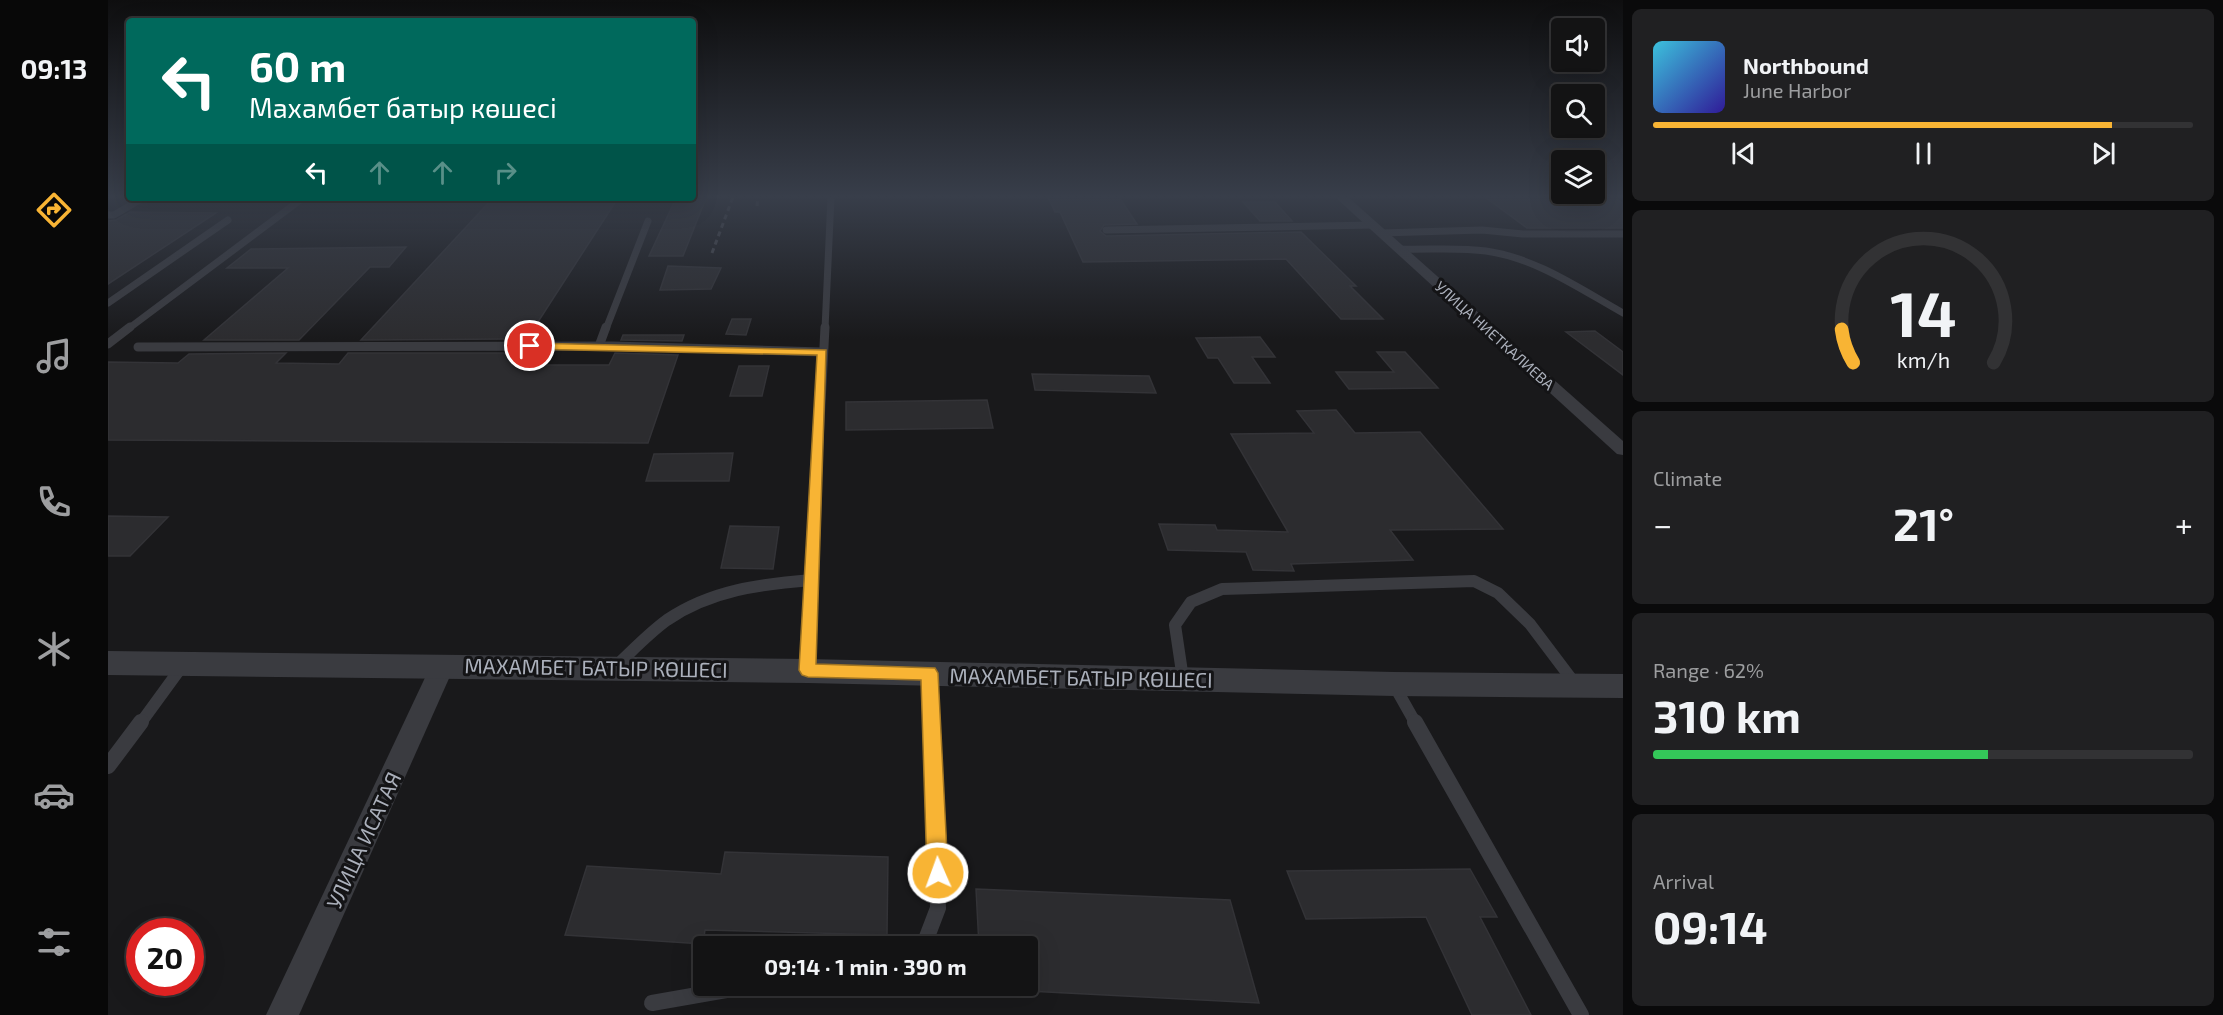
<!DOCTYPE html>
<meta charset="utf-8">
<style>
:root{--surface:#131314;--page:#202022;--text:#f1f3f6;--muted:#9d9ea0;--line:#323234;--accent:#f8b434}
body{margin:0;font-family:"Exo 2",sans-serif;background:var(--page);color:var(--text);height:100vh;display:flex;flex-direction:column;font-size:22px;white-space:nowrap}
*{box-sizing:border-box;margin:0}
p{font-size:20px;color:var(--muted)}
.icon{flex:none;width:33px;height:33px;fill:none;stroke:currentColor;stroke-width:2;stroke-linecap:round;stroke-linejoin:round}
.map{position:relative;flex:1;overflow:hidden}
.drawer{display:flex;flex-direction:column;gap:9px;padding:9px;background:#0a0a0b;width:600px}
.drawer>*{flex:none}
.guide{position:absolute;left:18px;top:18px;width:570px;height:183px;border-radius:6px;box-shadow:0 6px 24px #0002,0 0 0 2px var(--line);background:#00695c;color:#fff;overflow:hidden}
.controls{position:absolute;left:1443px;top:18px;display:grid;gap:12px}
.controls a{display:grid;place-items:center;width:54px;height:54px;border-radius:6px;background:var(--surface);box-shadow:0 6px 24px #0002,0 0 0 2px var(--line);font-size:30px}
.speed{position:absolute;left:18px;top:918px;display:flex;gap:12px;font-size:30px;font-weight:700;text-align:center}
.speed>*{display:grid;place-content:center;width:78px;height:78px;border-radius:50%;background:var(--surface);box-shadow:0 6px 24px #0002,0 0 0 2px var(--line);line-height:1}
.speed .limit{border:9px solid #d22;background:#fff;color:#111}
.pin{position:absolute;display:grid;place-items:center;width:51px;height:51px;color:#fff;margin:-26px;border:3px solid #fff;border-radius:50%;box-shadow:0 2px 6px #0007}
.me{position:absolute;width:66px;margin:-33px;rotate:358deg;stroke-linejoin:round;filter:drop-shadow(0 0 4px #0008)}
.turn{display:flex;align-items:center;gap:21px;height:126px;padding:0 24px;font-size:27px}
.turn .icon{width:78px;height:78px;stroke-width:2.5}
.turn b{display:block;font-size:42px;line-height:51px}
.lanes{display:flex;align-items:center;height:57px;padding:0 24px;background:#0003;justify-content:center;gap:30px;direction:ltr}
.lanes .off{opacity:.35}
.big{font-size:45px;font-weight:700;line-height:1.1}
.drawer .widget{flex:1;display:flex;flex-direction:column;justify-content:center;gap:9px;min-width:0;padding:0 21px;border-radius:9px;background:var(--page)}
.drawer .dial{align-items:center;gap:0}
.dial svg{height:156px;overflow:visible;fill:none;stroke:var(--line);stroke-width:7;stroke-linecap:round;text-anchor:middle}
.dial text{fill:var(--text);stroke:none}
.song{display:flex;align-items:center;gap:18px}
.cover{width:72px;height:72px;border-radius:9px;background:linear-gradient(135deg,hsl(190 70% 55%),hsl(250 70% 35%))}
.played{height:6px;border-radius:3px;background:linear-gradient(90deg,var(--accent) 85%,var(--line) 85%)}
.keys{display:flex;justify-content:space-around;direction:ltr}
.heat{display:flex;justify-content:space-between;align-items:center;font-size:33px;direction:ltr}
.charge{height:9px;border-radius:4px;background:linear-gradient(90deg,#34c759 62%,var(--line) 0)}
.trip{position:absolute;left:585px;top:936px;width:345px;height:60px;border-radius:6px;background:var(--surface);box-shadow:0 6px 24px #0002,0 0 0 2px var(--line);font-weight:700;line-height:60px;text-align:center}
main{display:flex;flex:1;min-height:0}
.tabs{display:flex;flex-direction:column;width:108px;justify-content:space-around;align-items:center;background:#080808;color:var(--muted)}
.tabs .icon{width:42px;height:42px}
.tabs .on{color:var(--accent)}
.tabs b{font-size:27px;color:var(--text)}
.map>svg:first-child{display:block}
</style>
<main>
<nav class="tabs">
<b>09:13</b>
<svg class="icon on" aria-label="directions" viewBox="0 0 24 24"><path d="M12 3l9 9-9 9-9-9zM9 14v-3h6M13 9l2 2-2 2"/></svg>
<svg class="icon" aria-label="music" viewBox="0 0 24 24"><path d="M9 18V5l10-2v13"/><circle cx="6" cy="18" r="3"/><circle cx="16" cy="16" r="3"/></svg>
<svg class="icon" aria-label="phone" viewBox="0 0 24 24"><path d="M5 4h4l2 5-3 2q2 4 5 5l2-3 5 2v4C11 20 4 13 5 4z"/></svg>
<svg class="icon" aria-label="climate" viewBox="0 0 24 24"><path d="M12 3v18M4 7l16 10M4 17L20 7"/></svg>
<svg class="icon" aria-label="car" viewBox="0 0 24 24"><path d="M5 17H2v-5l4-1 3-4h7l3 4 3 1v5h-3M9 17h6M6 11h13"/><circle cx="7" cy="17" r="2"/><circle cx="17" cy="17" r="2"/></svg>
<svg class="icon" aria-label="filters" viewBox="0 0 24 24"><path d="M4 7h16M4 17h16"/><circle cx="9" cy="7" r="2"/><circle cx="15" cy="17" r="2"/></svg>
</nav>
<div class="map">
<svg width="1515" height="1015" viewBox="0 0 1515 1015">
<rect width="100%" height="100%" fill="#19191b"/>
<!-- building -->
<g fill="#2c2c2f" stroke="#333337" stroke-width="1.5">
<path d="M940,197H1011L1029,224L996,225L992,231L998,236L1193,232L1248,286H1242L1275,319H1233L1178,259L975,262L952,212H947Z"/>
<path d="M1377,197H1505L1515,203V228H1419Z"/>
<path d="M385,198H510L419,339L253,340Z"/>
<path d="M568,198H598L575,256H541Z"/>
<path d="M1135,202H1167L1184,221H1152Z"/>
<path d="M22,212L108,213L0,284V221L8,220Z"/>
<path d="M298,247L281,267H262L191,340H96L180,268H119L143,249Z"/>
<path d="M560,266L613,268L603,289L552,290Z"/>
<path d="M624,319H643L638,335L618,334Z"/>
<path d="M1487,331L1515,352V375L1458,332Z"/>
<path d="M515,335H576L574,341L513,340Z"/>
<path d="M1152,337L1167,357H1144L1162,383H1126L1110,358H1100L1088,338Z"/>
<path d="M1269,352H1297L1330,388L1241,389L1228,372H1286Z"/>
<path d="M178,353L168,363L231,364L240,353H410L403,365H501L507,353L570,355L540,443L0,440V362L70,363L81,354Z"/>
<path d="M631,366H661L654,396H622Z"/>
<path d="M924,374L1041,376L1048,393L927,390Z"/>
<path d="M879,400L885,428L738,430V402Z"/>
<path d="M1228,410L1247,433L1312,432L1395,529L1282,530L1305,560L1183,564L1186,571L1145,570L1138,552L1060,550L1051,524L1107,525L1109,530L1180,532L1123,434L1206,433L1189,411Z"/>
<path d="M625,453L621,481H538L546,454Z"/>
<path d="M0,516L60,517L22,556H0Z"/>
<path d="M622,526L671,527L665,569L613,568Z"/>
<path d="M617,852L780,857L779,935L597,930L595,944L457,935L479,866L613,874Z"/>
<path d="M1362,869L1389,917H1372L1423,1015H1364L1318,917L1198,919L1179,871Z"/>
<path d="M868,889L1122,900L1151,1003L920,991V946H871Z"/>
</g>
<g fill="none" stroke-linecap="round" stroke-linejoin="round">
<!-- service-far3 -->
<g stroke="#3a3b40" stroke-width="7">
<path d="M0,215H6L35,198"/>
<path d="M998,230L1264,225"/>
<path d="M1273,233L1374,230L1415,234H1515"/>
<path d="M1291,249C1320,250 1349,247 1378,251C1428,258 1472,289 1515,313"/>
<path d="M0,303L120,220"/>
<path d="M20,329L195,198"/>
<path d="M498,329L540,221"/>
<path d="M717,329L723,197"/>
</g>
<!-- service-far2 -->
<g stroke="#3a3b40" stroke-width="9">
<path d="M0,344L22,327"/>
<path d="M491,346L498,327"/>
<path d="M30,347L504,346L714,352"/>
<path d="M708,500L717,327"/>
</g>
<!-- service-far1 -->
<g stroke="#3a3b40" stroke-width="12">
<path d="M508,666C525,650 541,633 559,620C603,590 653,584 704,580"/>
<path d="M700,671L708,498"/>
<path d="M821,673L823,724"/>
<path d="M1075,679L1067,625L1083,602L1114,589L1366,581L1390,593L1422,624L1468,685"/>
<path d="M1286,685L1308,724"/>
<path d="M32,724L75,665"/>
</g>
<!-- service -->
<g stroke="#3a3b40" stroke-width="16">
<path d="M1307,722L1473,1015"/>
<path d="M0,766L33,722"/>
<path d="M808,946L817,942L830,908L823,722"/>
<path d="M544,1003L641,986"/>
</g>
<!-- minor -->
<g fill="#3a3b40" fill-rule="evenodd">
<path d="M1227,197H1240L1515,441V455L1509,454Z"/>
<path d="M335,656L343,658L347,665L191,1015H158L323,665L327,658Z"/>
</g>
<!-- tertiary -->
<path fill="#3a3b40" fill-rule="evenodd" d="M0,651L700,659L1286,672L1515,674V698L1286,696L700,683L0,675Z"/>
<!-- rail -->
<g stroke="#4d4f55" stroke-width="3" stroke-dasharray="5 4" stroke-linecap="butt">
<path d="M130,202L135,198"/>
<path d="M649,206L650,197"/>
<path d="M604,253L625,197"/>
</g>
</g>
<!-- sky -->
<linearGradient id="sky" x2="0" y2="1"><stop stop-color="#0e0e0f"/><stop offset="0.58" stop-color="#383e4a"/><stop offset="1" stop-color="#383e4a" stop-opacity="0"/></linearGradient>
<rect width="1515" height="339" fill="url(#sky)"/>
<!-- route -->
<path fill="#f8b434" stroke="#a17522" stroke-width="1.5" d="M422,343L718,350L708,664L827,668L830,673L840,873L837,880L830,883L822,880L819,873L813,680L700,677L694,675L691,670L709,355L418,349V344Z"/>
<g text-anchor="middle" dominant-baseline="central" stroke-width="6" stroke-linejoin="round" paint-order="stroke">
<!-- far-street labels -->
<g font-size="15" fill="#abb0bb" stroke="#141416">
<text transform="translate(1387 335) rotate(42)">УЛИЦА НИЕТКАЛИЕВА</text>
</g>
<!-- near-street labels -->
<g font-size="21" fill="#abb0bb" stroke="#141416">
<text transform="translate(488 667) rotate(1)">МАХАМБЕТ БАТЫР КӨШЕСІ</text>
<text transform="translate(973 677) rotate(1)">МАХАМБЕТ БАТЫР КӨШЕСІ</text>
<text transform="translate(255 840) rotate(-65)">УЛИЦА ИСАТАЯ</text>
</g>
</g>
</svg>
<div class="controls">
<a><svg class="icon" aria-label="sound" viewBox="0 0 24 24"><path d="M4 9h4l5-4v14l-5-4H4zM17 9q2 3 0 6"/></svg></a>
<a><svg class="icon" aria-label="search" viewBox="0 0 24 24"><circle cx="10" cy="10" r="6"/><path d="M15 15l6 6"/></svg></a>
<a><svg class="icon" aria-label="layers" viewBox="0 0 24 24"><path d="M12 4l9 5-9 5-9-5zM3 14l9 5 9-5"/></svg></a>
</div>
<div class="speed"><div class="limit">20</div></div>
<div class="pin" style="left:422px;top:346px;background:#d93025"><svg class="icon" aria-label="arrive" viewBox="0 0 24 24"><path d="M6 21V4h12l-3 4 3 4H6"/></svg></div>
<svg class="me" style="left:830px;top:873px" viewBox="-20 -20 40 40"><circle r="17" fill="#f8b434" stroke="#fff" stroke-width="3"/><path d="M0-11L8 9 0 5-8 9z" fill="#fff"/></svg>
<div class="trip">09:14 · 1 min · 390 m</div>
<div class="guide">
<div class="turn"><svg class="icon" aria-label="left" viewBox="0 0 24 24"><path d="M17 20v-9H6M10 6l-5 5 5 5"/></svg><div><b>60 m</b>Махамбет батыр көшесі</div></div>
<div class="lanes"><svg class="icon" aria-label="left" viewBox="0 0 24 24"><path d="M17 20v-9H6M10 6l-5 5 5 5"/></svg><svg class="icon off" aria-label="ahead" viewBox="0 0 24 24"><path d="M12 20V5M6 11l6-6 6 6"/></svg><svg class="icon off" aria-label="ahead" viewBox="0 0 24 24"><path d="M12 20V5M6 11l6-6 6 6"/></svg><svg class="icon off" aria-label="right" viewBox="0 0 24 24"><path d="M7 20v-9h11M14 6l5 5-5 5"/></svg></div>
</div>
</div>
<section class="drawer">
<div class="widget">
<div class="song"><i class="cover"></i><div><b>Northbound</b><p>June Harbor</p></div></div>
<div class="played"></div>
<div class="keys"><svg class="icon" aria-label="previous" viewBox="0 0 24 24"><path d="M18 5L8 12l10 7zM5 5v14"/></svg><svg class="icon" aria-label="pause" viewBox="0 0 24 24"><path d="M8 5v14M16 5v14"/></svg><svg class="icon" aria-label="next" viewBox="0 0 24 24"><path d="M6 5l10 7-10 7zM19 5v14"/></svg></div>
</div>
<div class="widget dial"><svg viewBox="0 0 100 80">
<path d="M14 69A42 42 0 1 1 86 69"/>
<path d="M14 69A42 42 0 0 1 8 52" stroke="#f8b434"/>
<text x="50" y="56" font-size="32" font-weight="700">14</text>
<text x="50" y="72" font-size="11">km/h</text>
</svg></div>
<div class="widget"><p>Climate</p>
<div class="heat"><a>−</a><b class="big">21°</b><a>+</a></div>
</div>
<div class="widget"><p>Range · 62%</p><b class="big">310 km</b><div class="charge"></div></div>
<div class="widget"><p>Arrival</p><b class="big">09:14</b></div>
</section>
</main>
